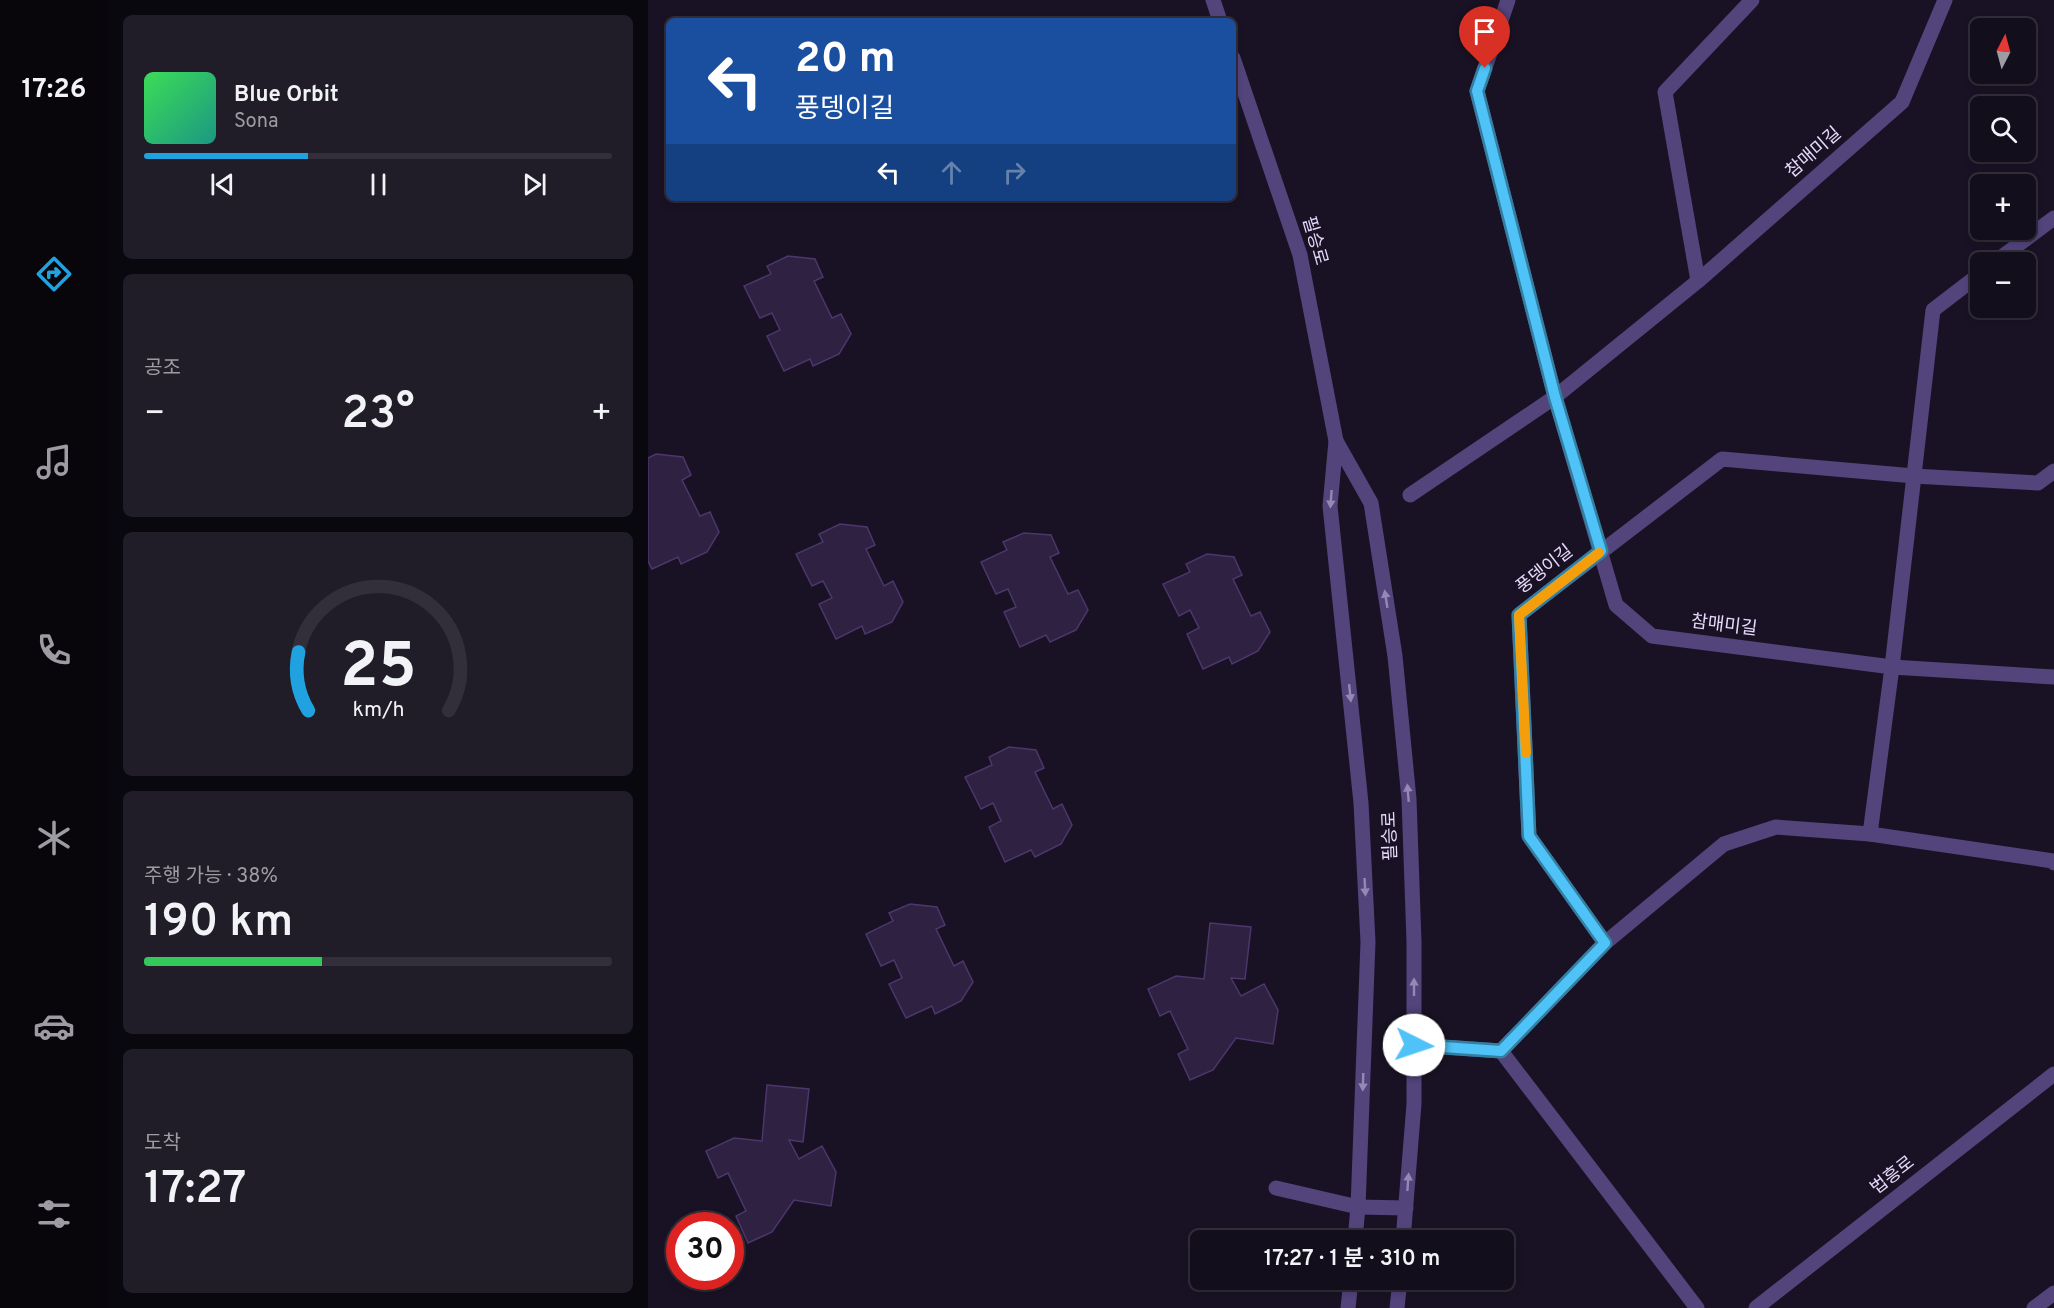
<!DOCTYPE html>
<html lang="ko">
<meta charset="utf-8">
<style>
:root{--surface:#130e1b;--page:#201c28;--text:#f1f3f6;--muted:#9d9ca3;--line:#322e3a;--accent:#20a2e0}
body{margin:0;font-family:Overpass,"Noto Sans KR",sans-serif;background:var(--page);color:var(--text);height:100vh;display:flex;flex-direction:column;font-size:22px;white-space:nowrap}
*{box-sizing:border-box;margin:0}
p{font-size:20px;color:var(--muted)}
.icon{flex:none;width:33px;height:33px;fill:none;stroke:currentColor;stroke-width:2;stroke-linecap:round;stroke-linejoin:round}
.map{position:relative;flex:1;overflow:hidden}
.panel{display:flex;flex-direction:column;gap:15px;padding:15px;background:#0a080f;width:540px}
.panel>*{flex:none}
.top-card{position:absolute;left:18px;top:18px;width:570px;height:183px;border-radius:9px;box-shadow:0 3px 9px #0003,0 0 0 2px var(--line);background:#1a4fa0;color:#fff;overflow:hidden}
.needle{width:39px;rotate:6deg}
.buttons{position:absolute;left:1322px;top:18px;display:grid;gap:12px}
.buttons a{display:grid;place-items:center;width:66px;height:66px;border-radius:9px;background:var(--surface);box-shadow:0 3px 9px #0003,0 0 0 2px var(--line);font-size:30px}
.speed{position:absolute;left:18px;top:1212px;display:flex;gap:12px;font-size:30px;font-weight:700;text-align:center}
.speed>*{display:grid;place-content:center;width:78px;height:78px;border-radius:50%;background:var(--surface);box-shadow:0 3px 9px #0003,0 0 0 2px var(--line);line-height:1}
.speed .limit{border:9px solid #d22;background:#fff;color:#111}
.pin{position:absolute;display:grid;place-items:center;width:51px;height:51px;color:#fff;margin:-62px -26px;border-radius:50% 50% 50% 0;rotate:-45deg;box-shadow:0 0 6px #0007}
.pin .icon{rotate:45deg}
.me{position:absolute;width:66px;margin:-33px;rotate:94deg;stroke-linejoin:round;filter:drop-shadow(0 0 4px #0008)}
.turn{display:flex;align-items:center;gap:21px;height:126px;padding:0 30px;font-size:27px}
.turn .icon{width:78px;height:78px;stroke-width:2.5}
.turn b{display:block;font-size:42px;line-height:51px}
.lanes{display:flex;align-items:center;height:57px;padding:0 30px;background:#0003;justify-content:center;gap:30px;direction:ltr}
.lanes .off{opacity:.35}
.big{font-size:45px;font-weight:600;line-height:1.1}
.panel .tile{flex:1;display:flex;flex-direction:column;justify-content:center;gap:9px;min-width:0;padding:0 21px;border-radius:9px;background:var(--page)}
.panel .dial{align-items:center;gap:0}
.dial svg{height:156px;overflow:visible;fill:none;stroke:var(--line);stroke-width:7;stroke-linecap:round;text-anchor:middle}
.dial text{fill:var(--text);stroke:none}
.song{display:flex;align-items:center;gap:18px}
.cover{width:72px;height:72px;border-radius:9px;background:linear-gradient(135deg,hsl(130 70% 55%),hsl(170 70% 35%))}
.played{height:6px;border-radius:3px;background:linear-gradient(90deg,var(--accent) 35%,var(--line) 35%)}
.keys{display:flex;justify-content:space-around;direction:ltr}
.heat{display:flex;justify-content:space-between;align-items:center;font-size:33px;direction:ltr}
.charge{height:9px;border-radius:4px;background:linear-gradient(90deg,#34c759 38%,var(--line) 0)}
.trip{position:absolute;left:542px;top:1230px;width:324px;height:60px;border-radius:9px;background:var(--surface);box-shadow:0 3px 9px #0003,0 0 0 2px var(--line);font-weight:600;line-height:60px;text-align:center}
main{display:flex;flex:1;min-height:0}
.tabs{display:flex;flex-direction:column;width:108px;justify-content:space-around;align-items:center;background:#08060b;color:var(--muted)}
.tabs .icon{width:42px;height:42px}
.tabs .selected{color:var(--accent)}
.tabs b{font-size:27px;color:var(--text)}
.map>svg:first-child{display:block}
</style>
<main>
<nav class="tabs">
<b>17:26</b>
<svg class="icon selected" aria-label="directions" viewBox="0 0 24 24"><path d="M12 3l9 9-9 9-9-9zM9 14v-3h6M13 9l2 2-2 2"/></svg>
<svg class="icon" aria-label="music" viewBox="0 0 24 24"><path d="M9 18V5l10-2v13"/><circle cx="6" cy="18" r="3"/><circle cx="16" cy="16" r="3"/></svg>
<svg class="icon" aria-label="phone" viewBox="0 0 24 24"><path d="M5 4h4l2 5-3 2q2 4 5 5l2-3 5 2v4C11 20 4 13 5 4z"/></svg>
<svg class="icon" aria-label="climate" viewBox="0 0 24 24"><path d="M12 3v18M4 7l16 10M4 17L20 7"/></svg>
<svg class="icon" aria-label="car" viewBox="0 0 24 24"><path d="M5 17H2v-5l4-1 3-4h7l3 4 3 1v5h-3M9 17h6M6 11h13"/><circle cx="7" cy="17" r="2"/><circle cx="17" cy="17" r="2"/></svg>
<svg class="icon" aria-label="filters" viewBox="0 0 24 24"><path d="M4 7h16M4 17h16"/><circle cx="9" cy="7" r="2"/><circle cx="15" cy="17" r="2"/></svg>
</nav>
<section class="panel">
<div class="tile">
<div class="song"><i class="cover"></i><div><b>Blue Orbit</b><p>Sona</p></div></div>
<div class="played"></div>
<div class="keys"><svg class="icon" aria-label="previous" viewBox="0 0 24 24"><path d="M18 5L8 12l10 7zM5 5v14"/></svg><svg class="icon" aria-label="pause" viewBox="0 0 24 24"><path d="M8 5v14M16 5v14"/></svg><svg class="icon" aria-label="next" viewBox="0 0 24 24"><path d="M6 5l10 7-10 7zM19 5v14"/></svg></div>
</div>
<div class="tile"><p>공조</p>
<div class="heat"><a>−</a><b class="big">23°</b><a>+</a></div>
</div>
<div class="tile dial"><svg viewBox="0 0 100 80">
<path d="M14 69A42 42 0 1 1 86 69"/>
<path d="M14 69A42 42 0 0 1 9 39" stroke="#20a2e0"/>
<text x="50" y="56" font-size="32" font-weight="700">25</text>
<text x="50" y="72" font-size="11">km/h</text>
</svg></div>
<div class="tile"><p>주행 가능 · 38%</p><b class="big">190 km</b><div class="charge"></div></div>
<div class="tile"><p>도착</p><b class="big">17:27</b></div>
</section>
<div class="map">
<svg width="1406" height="1308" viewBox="0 0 1406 1308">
<rect width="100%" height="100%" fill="#191224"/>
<!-- building -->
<g fill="#2f2142" stroke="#4c366b" stroke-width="1.5">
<path d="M140,256L167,259L175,277L166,281L184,318L193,314L203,334L191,354L165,366L162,359L136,371L119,336L132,330L124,313L112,318L96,286L123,274L119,266Z"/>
<path d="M8,454L35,457L43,475L34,480L52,516L62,512L71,532L59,552L33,564L30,557L4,569L0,561V458Z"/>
<path d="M192,524L219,527L227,545L218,549L236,586L245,581L255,602L244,622L217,634L214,626L188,639L171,604L184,598L175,581L164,586L148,554L175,542L171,534Z"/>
<path d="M376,533L403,535L411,553L402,557L420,594L430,590L440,610L428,630L402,642L398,635L372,647L356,612L368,607L360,589L348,594L333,562L359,550L355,542Z"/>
<path d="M559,554L586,557L594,575L585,579L603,616L612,612L622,632L610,651L584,664L581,657L555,669L539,634L551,628L542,610L531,616L515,584L542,572L538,564Z"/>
<path d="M361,747L388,750L396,768L387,772L405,809L414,804L424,825L413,844L387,857L383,850L357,862L341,827L353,821L345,803L333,809L317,777L344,765L341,757Z"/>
<path d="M262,904L289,907L297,925L288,929L306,966L315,961L325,982L313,1001L287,1014L284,1006L258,1018L241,984L254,978L246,960L233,966L218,934L245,921L241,913Z"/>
<path d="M562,923L603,927L597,979L583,978L593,996L616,984L630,1010L625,1044L588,1038L565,1070L542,1080L530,1054L540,1049L522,1011L512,1016L500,989L528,976L556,979Z"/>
<path d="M119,1085L161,1089L155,1142L141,1140L151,1159L174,1146L188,1172L183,1206L146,1200L124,1232L100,1243L88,1216L98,1211L80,1173L70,1178L58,1151L86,1138L114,1141Z"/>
</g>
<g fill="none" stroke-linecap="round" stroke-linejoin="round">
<!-- minor -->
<g stroke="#53447c" stroke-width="15">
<path d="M565,0L572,21"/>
<path d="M860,0L829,91L907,397L968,605L1004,636L1244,667L1406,677"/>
<path d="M585,58L652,255L688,441L682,506L713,803L720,942L710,1207L707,1240"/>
<path d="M1347,262L1406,218"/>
<path d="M1050,281L1017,92L1104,0"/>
<path d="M688,441L723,503L747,656L761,799L766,942V1104L755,1240"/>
<path d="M762,495L907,397L1050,281L1254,102L1297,0"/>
<path d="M1222,834L1405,861L1406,863"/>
<path d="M957,943L881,836L871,615L1074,459L1266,476L1390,483L1406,471"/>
<path d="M766,1045L853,1051L957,943L1076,844L1128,827L1222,834L1244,667L1285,310L1332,274"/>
<path d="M853,1051L1049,1308"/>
<path d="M628,1188L710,1207L758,1208"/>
<path d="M700,1308L703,1280"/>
<path d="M749,1308L752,1280"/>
<path d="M1108,1308L1406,1074"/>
<path d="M1386,1308L1406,1293"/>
</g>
</g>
<!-- one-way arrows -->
<defs><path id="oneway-solid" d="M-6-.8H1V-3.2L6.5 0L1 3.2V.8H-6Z" transform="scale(1.5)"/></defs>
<g fill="#9588b5">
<use href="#oneway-solid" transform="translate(683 499) rotate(94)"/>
<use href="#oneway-solid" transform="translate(738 599) rotate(-99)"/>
<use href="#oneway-solid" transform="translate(702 693) rotate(84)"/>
<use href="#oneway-solid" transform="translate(760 793) rotate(-95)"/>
<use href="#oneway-solid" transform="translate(717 887) rotate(87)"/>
<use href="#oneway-solid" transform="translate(766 987) rotate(-90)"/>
<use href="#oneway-solid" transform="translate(715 1082) rotate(92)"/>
<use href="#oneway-solid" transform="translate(760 1182) rotate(-86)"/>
</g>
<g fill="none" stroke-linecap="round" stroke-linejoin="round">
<defs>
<path id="route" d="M766,1045L853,1051L957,943L881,836L871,615L953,551L907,397L829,91L837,68"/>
</defs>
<!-- route casing -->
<use href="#route" stroke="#337fa1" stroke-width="15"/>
<!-- route -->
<use href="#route" stroke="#4fc3f7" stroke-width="10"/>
<!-- slow -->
<path stroke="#f59e0b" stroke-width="10" d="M878,753L871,615L951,553"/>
</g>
<g text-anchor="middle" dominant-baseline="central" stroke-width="6" stroke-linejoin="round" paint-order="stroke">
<!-- street labels -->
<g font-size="18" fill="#e5dafa" stroke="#191224">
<text transform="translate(1166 153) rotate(-41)">참매미길</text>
<text transform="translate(666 241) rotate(74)">필승로</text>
<text transform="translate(897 570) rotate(-38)">풍뎅이길</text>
<text transform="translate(1076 626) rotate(7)">참매미길</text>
<text transform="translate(743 836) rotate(-92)">필승로</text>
<text transform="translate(1245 1176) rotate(-38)">법흥로</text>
</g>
</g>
</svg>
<div class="buttons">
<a><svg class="needle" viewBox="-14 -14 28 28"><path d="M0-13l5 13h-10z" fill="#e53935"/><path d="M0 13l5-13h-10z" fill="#9d9ca3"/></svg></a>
<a><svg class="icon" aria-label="search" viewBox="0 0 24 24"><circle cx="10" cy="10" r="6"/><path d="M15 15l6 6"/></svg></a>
<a>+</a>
<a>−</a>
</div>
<div class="speed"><div class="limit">30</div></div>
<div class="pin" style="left:837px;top:68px;background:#d93025"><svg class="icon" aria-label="arrive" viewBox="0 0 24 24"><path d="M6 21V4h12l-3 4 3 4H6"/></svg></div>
<svg class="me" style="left:766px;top:1045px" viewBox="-20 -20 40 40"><circle r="19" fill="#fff"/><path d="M0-13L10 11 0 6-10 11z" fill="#4fc3f7"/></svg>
<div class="trip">17:27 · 1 분 · 310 m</div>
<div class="top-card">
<div class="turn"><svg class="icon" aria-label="left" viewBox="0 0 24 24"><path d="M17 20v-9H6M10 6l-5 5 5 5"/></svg><div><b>20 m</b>풍뎅이길</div></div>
<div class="lanes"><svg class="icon" aria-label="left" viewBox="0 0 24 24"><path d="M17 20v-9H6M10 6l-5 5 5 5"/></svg><svg class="icon off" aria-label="ahead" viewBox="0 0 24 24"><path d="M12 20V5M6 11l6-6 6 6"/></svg><svg class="icon off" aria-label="right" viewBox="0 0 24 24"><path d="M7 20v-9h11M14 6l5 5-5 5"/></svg></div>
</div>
</div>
</main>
